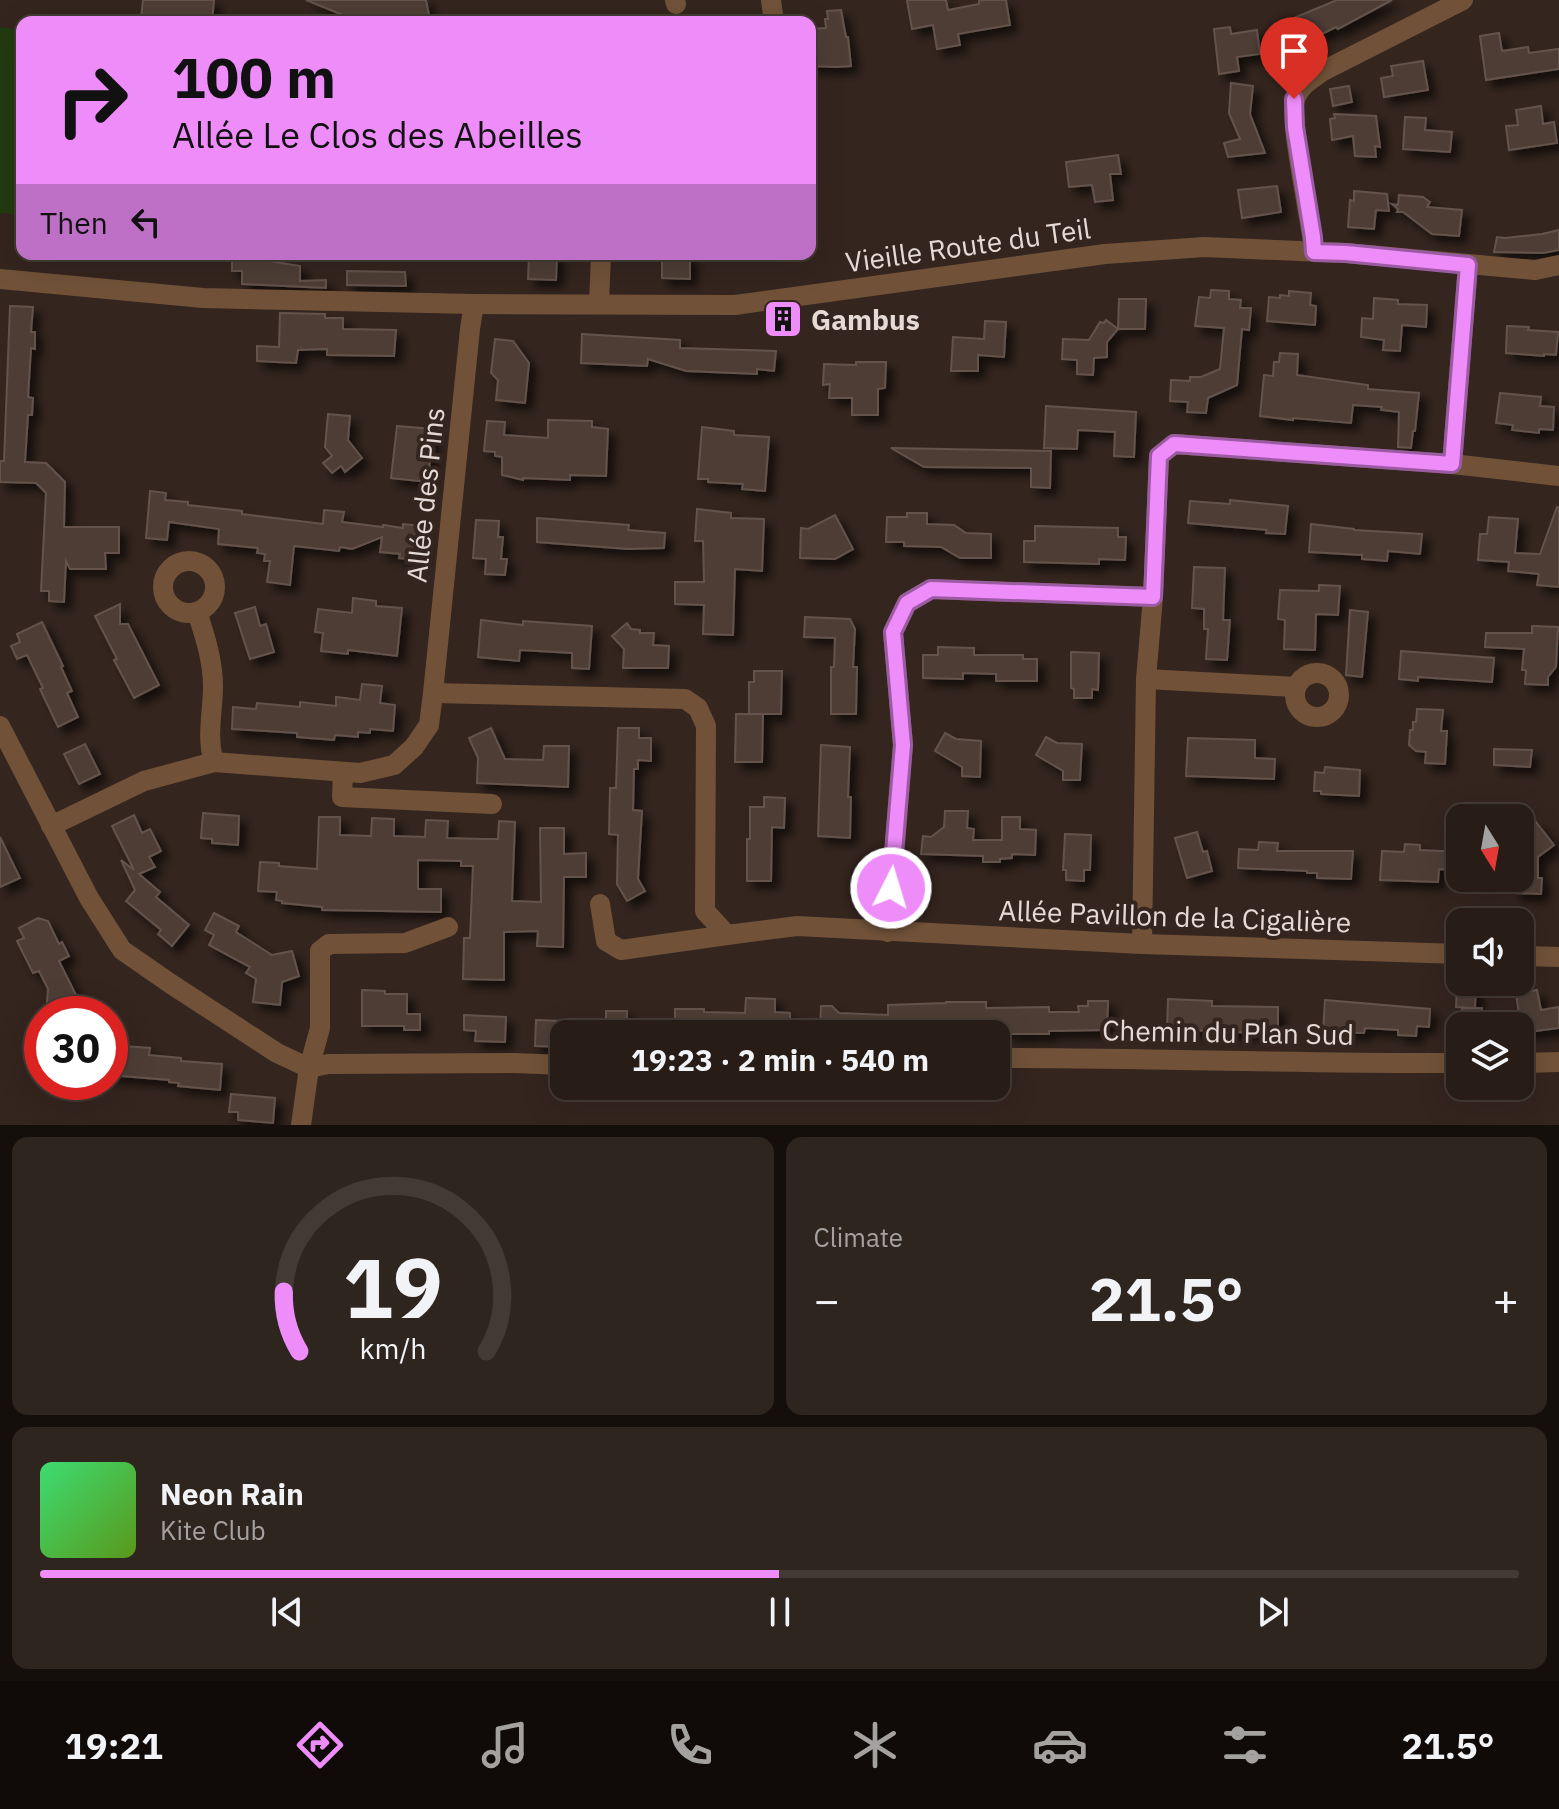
<!DOCTYPE html>
<meta charset="utf-8">
<style>
:root{--surface:#271c16;--page:#2f251f;--text:#f1f3f6;--muted:#a4a1a1;--line:#433a35;--accent:#ee8cf9}
body{margin:0;font-family:"IBM Plex Sans",sans-serif;background:var(--page);color:var(--text);height:100vh;display:flex;flex-direction:column;font-size:30px;white-space:nowrap}
*{box-sizing:border-box;margin:0}
p{font-size:26px;color:var(--muted)}
.icon{flex:none;width:44px;height:44px;fill:none;stroke:currentColor;stroke-width:2;stroke-linecap:round;stroke-linejoin:round}
.map{position:relative;height:1125px;overflow:hidden}
.side{display:flex;flex-direction:column;gap:12px;padding:12px;background:#150f0c;flex:1}
.side>*{flex:none}
.guide{position:absolute;left:16px;top:16px;width:800px;height:244px;border-radius:16px;box-shadow:0 8px 32px #0002,0 0 0 2px var(--line);background:#ee8cf9;color:#111;overflow:hidden}
.needle{width:52px;rotate:169deg}
.controls{position:absolute;left:1446px;top:804px;display:grid;gap:16px}
.controls a{display:grid;place-items:center;width:88px;height:88px;border-radius:16px;background:var(--surface);box-shadow:0 8px 32px #0002,0 0 0 2px var(--line);font-size:40px}
.speed{position:absolute;left:24px;top:996px;display:flex;gap:16px;font-size:40px;font-weight:700;text-align:center}
.speed>*{display:grid;place-content:center;width:104px;height:104px;border-radius:50%;background:var(--surface);box-shadow:0 8px 32px #0002,0 0 0 2px var(--line);line-height:1}
.speed .limit{border:12px solid #d22;background:#fff;color:#111}
.pin{position:absolute;display:grid;place-items:center;width:68px;height:68px;color:#fff;margin:-82px -34px;border-radius:50% 50% 50% 0;rotate:-45deg;box-shadow:0 0 8px #0007}
.pin .icon{rotate:45deg}
.me{position:absolute;width:88px;margin:-44px;rotate:5deg;stroke-linejoin:round;filter:drop-shadow(0 0 6px #0008)}
.turn{display:flex;align-items:center;gap:28px;height:168px;padding:0 24px;font-size:36px}
.turn .icon{width:104px;height:104px;stroke-width:2.5}
.turn b{display:block;font-size:56px;line-height:68px}
.then{display:flex;align-items:center;height:76px;padding:0 24px;background:#0003;gap:16px;font-size:30px}
.big{font-size:60px;font-weight:800;line-height:1.1}
.side .card{flex:1;display:flex;flex-direction:column;justify-content:center;gap:12px;min-width:0;padding:0 28px;border-radius:16px;background:var(--page)}
.side .dial{align-items:center;gap:0}
.dial svg{height:208px;overflow:visible;fill:none;stroke:var(--line);stroke-width:7;stroke-linecap:round;text-anchor:middle}
.dial text{fill:var(--text);stroke:none}
.song{display:flex;align-items:center;gap:24px}
.cover{width:96px;height:96px;border-radius:12px;background:linear-gradient(135deg,hsl(140 70% 55%),hsl(90 70% 35%))}
.played{height:8px;border-radius:4px;background:linear-gradient(90deg,var(--accent) 50%,var(--line) 50%)}
.keys{display:flex;justify-content:space-around;direction:ltr}
.heat{display:flex;justify-content:space-between;align-items:center;font-size:44px;direction:ltr}
.side .tiles{flex:1;display:grid;gap:12px;grid-template-columns:1fr 1fr}
.card:last-child{grid-column:span 2}
.trip{position:absolute;left:550px;top:1020px;width:460px;height:80px;border-radius:16px;background:var(--surface);box-shadow:0 8px 32px #0002,0 0 0 2px var(--line);font-weight:800;line-height:80px;text-align:center}
.tab-bar{display:flex;height:128px;justify-content:space-around;align-items:center;background:#100b09;color:var(--muted)}
.tab-bar .icon{width:56px;height:56px}
.tab-bar .on{color:var(--accent)}
.tab-bar b{font-size:36px;color:var(--text)}
.map>svg:first-child{display:block}
</style>
<div class="map">
<svg width="1559" height="1125" viewBox="0 0 1559 1125">
<defs>
<filter id="shadow"><feDropShadow dx="7" dy="7" stdDeviation="4" flood-color="#0009"/></filter>
</defs>
<rect width="100%" height="100%" fill="#34251e"/>
<!-- green -->
<path fill="#213b0f" d="M0,27L22,30V215L0,213Z"/>
<!-- building -->
<g fill="#4d3d36" stroke="#64534c" stroke-width="2" filter="url(#shadow)">
<path d="M143,0H214L212,22H163L141,19Z"/>
<path d="M306,0H426L429,15L384,22H360Z"/>
<path d="M907,0H946L948,10L979,4V0H1006L1010,25L958,34L960,45L937,49L933,25L912,29Z"/>
<path d="M1337,0H1392L1338,29L1336,27L1322,34L1321,31L1307,38L1296,17Z"/>
<path d="M841,10L846,37H848L851,66L836,67L810,66V29L826,28L825,19H828L827,11Z"/>
<path d="M1230,27L1231,34L1257,30L1260,54L1237,57L1239,71L1219,74L1214,29Z"/>
<path d="M1499,33L1502,51L1528,47L1529,53L1559,49V69L1486,80L1480,36Z"/>
<path d="M1423,61L1428,90L1384,97L1381,78L1393,76L1391,66Z"/>
<path d="M1231,83L1253,86L1250,114L1265,153L1228,157L1224,143L1240,139L1229,113Z"/>
<path d="M1349,86L1352,102L1333,106L1330,89Z"/>
<path d="M1541,106L1543,124L1554,122L1557,143L1509,150L1506,126L1518,125L1516,110Z"/>
<path d="M1334,114L1376,116L1380,147L1375,146L1376,157L1355,156L1353,136L1332,140L1330,119L1335,118Z"/>
<path d="M1405,117L1426,118L1425,130L1452,132L1450,152L1403,149Z"/>
<path d="M1118,155L1121,174H1110L1113,200L1095,202L1092,185L1069,187L1066,162Z"/>
<path d="M1277,186L1281,212L1242,218L1238,190Z"/>
<path d="M1354,191L1387,194L1389,211L1376,210L1374,229L1348,227L1350,200L1354,201Z"/>
<path d="M1399,195L1423,197L1430,202L1427,207L1462,210L1459,236L1432,234L1403,212H1397L1398,209L1392,204L1398,205Z"/>
<path d="M1559,230V250L1543,253L1494,252L1497,237L1505,238L1542,234Z"/>
<path d="M232,254H251V258L300,266V281L326,280V288L242,284V271H232Z"/>
<path d="M529,254H557L556,280L528,279Z"/>
<path d="M662,254H690V279L662,278Z"/>
<path d="M347,271L405,272L406,286L347,285Z"/>
<path d="M1211,290L1229,291V299L1241,300L1240,308H1251L1249,330L1242,329L1237,385L1208,398L1206,413L1187,412L1188,402L1170,401L1171,380L1190,381V377H1201L1220,369L1224,328L1195,326L1199,297L1210,298Z"/>
<path d="M1289,291L1311,293L1310,305L1316,306L1315,325L1267,321L1269,297L1280,298V295L1289,296Z"/>
<path d="M1374,298L1398,300V304L1427,305L1426,327L1402,325L1400,351L1383,350L1384,340L1361,337L1362,318L1373,319Z"/>
<path d="M1119,299H1146L1145,329H1118Z"/>
<path d="M10,306L33,307L31,332H35V349L31,348L28,397L33,398L32,415H28L25,462L46,463L65,482L64,527H119V553H105L106,569H70L66,561L64,602L49,601V591H41L46,493L36,483L0,482V461H4Z"/>
<path d="M280,313L325,314V318H343V329L396,330L394,356L327,355V349L298,350L296,363L257,361V346L279,347Z"/>
<path d="M1106,320L1118,329L1107,342V357L1094,358L1093,375L1077,374V360L1062,359L1063,339L1089,340L1100,322L1104,323Z"/>
<path d="M985,321L1006,322L1004,357L978,355V371H951L953,337L984,339Z"/>
<path d="M1507,326L1529,327L1528,330L1558,332L1556,355L1544,354V356L1506,353Z"/>
<path d="M582,334L680,340V348L776,351L774,371L757,369V374L686,371L648,359L647,366L581,363Z"/>
<path d="M495,339L513,341L529,363L525,403L496,400L498,380L491,373Z"/>
<path d="M1280,353L1298,354L1297,375L1368,385V389L1419,393L1415,431H1413L1411,448L1398,447L1399,412L1381,410L1382,407L1353,405L1351,423L1293,418V420L1260,416L1264,375L1273,376L1274,362H1279Z"/>
<path d="M856,362H886L885,388L878,389V415H852V398H829L830,384L823,385L824,364L856,365Z"/>
<path d="M1500,393L1541,397L1540,406L1554,407L1553,430L1539,429V433L1512,430L1513,425L1496,423Z"/>
<path d="M1046,406L1136,412L1134,457L1114,456L1115,432L1078,430L1077,449L1044,448Z"/>
<path d="M328,414L350,416L348,440L362,458L345,472L341,466L332,473L323,463L332,456L325,447Z"/>
<path d="M548,420L592,421V427L608,429L606,476L570,475V480L523,478V480L502,475V457L495,456V452L484,451L487,421L505,422L504,435L548,438Z"/>
<path d="M397,426L433,429L428,482L391,478Z"/>
<path d="M702,427L734,431V435L769,437L765,491L742,489L743,484L708,482V479H698Z"/>
<path d="M891,448L1051,451L1050,488L1031,487V468L924,467Z"/>
<path d="M150,491L166,493L165,500L188,502V505L242,511V514L323,524L324,510L344,512L342,522L383,527V525L403,528V524L422,526L419,560L399,558L400,554L380,552L382,537L352,549L340,547L339,551L294,546L290,585L267,582L270,561H264L265,554L257,553L258,548L218,544L219,529L169,522L167,540L146,538Z"/>
<path d="M1230,500L1288,506L1285,534L1266,533L1267,530L1188,523L1190,501L1230,504Z"/>
<path d="M1557,507L1559,508V587L1537,585L1539,574L1508,571L1509,562L1478,560L1480,534H1487L1489,517L1518,519L1515,553L1540,554Z"/>
<path d="M697,509L731,513V518L764,519L762,571L735,569L733,635L703,634L704,605L675,604V582H704L703,541H695Z"/>
<path d="M907,513H927V524L954,525L966,533L991,534V558H960L941,547L904,546V542H886L887,517H907Z"/>
<path d="M835,515L853,549L835,559L800,558L801,528L808,529Z"/>
<path d="M537,518L629,525L628,530L665,533L664,548L628,549L537,542Z"/>
<path d="M476,520L499,521L498,537H503L501,559H507L505,575L485,574L486,559L473,558Z"/>
<path d="M1311,524L1354,529V530L1422,534L1420,554L1388,551L1387,561L1362,559V555L1309,552Z"/>
<path d="M1035,526L1118,528V537H1126L1125,560L1099,559V564L1024,562V541H1035Z"/>
<path d="M1194,567L1225,568L1223,620H1230L1227,660L1206,659L1208,629H1204V609L1192,608Z"/>
<path d="M1319,585L1340,586L1338,615L1316,614L1315,650L1284,649L1285,620L1278,619L1280,590L1319,591Z"/>
<path d="M353,598L376,601V606L402,608L397,656L348,650V654L321,651L323,633L315,632L318,609L352,613Z"/>
<path d="M120,604V624H128L159,685L134,698L114,660L117,659L95,616Z"/>
<path d="M255,607L260,626L266,624L274,652L250,659L235,613Z"/>
<path d="M1350,610L1368,612L1362,677L1346,675Z"/>
<path d="M805,617L850,619L855,629L853,667H857L856,714H831V667H834L835,638L804,637Z"/>
<path d="M481,620L523,625V621L592,626L589,669L572,668V653L520,650L519,661L478,657Z"/>
<path d="M42,622L63,666L61,667L72,691L67,693L78,717L58,727L40,689L43,688L27,655L17,659L11,646L20,642L17,634Z"/>
<path d="M627,623L631,629L640,630V633H654L653,645L669,646L668,668H623L624,649L612,636Z"/>
<path d="M1532,626L1558,627L1556,667L1548,677V685L1525,684L1526,670H1522L1524,649L1485,647L1486,633H1532Z"/>
<path d="M938,647L974,648V655H1023V659H1037V681H996V674L963,673V679L923,678V655H938Z"/>
<path d="M1401,651L1494,658L1492,682L1418,677V681L1399,679Z"/>
<path d="M1071,652L1099,653L1098,690L1092,689V698H1074V689L1071,688Z"/>
<path d="M754,671H782L781,714H749V682H754Z"/>
<path d="M362,684L382,686L380,703L395,705L393,731L370,729V733L358,732V737L335,735L334,740L297,737V733L232,729L233,707L256,709L257,703L300,707V702L336,706V697L360,700Z"/>
<path d="M1417,709L1443,710L1441,731H1447L1445,764L1425,763L1426,752L1416,751L1409,745L1410,730H1413V722H1416Z"/>
<path d="M736,714H763L762,762H735Z"/>
<path d="M491,728L505,759L543,760L544,746H569L568,787L477,783L478,758L469,738Z"/>
<path d="M618,728H639V738H651V761L638,760V769H634L633,810L642,811L638,879L645,891L627,901L617,884L618,835L609,834L610,788H616Z"/>
<path d="M945,733L956,739L981,741L980,777L962,776V767L935,751Z"/>
<path d="M1046,737L1057,743L1082,744L1080,780H1063V771L1036,755Z"/>
<path d="M1188,738L1255,740V758L1275,759L1274,779L1186,776Z"/>
<path d="M85,744L100,774L79,784L64,754Z"/>
<path d="M821,745L850,747L848,797H851L850,838L818,836Z"/>
<path d="M1494,749L1532,750L1530,767L1494,765Z"/>
<path d="M1325,767L1360,770L1359,796L1321,794V791H1314L1315,772L1324,773Z"/>
<path d="M764,797L785,798L784,828L772,827L771,881H747V839H750V807H764Z"/>
<path d="M945,811H968L967,828L974,829L973,840H1002V817H1020V829L1036,830L1035,855L1012,854V858L1000,859V862H983V856L921,854L923,836L931,837L944,827Z"/>
<path d="M203,813L239,816L238,845L212,843V839L201,838Z"/>
<path d="M134,815L142,833L150,829L161,851L149,857L155,867L139,874L160,892L156,897L189,925L172,946L158,934L161,930L126,901L135,890L121,860L134,870L112,826Z"/>
<path d="M319,817H340V835L371,836L372,818L394,819V836L425,837L426,820L448,821L447,838L483,839H498L499,821L515,822L512,901L541,902L540,828H564V854L586,853V877H564L563,947L537,946L538,931L504,932V980L463,979L464,938H470L473,866H461V861L418,860V889H441V912L322,910V907L282,903V901L276,900L277,892L258,891L260,862L279,863V866L317,869Z"/>
<path d="M1536,822L1554,845L1538,857V878H1542L1541,894L1514,893V878H1520V834Z"/>
<path d="M1197,832L1203,852L1207,851L1212,871L1187,878L1175,838Z"/>
<path d="M1065,834L1091,835L1090,870H1084V881L1066,880V870H1063Z"/>
<path d="M0,837L20,878L0,887Z"/>
<path d="M1259,842L1278,843L1277,851H1353L1351,879L1317,878V873H1307V871L1238,868L1239,849L1258,850Z"/>
<path d="M1405,844L1420,845V850L1460,852V871L1439,869L1438,882L1380,880L1382,851L1404,852Z"/>
<path d="M214,913L239,926L236,932L272,955L292,951L299,976L282,982L280,1005L253,1002L256,979L246,973L250,967L209,945L214,935L205,930Z"/>
<path d="M38,918L48,921L59,944L62,942L69,956L59,961L76,995L75,1012L70,1011L69,1014H46L48,989L39,971L33,973L17,941L24,938L19,928Z"/>
<path d="M1457,983L1476,985L1475,1008L1456,1007Z"/>
<path d="M362,990L385,991V994H407V1014H420V1030H404V1026H362Z"/>
<path d="M1537,990L1541,1010L1559,1007V1028L1522,1033L1516,994Z"/>
<path d="M746,998L775,999V1012L790,1013V1034L675,1033V1009H704V1012L745,1013Z"/>
<path d="M1168,999L1212,1001V1006L1278,1007V1034L1167,1029Z"/>
<path d="M1325,1000L1430,1009L1429,1027L1417,1026L1416,1036L1398,1035V1030L1365,1028L1364,1033L1323,1032Z"/>
<path d="M1088,1001H1108L1107,1030L1049,1031V1034H1009V1030L924,1029L904,1030V1034H833V1032H820L821,1006H832L839,1013L888,1015V1005L946,1003V1002H986V1008L1049,1007V1012H1079L1078,1006H1088Z"/>
<path d="M1462,1008H1482L1481,1026H1461Z"/>
<path d="M606,1011H627L626,1034H606Z"/>
<path d="M464,1015L506,1017L505,1042L475,1041L476,1031L464,1030Z"/>
<path d="M536,1020L564,1021V1047L535,1046Z"/>
<path d="M110,1045L150,1048L149,1055L181,1058V1061L222,1064L220,1090L178,1086L179,1083L169,1082V1080L110,1075Z"/>
<path d="M231,1094L275,1098L273,1123L238,1120V1112H229Z"/>
</g>
<g fill="none" stroke-linecap="round" stroke-linejoin="round">
<!-- minor -->
<g stroke="#715239" stroke-width="20">
<path d="M675,0L676,4"/>
<path d="M771,0L774,22"/>
<path d="M1314,252C1312,222 1287,116 1296,97C1301,85 1312,79 1323,71L1463,0"/>
<path d="M0,279L203,298L474,304L735,305L1105,254L1204,247L1346,253L1535,270L1559,265"/>
<path d="M599,304L601,254"/>
<path d="M1452,464L1468,265"/>
<circle cx="189" cy="587" r="26"/>
<path d="M197,612C205,636 213,661 213,686C213,712 206,737 214,762"/>
<circle cx="1317" cy="695" r="22"/>
<path d="M1146,679L1296,687"/>
<path d="M433,693L470,329L474,304"/>
<path d="M0,726L89,898L122,950L171,984L277,1053L309,1068L328,1064L514,1063L564,1065"/>
<path d="M343,772L342,797L492,804"/>
<path d="M51,826L144,781L214,762L360,773L394,765L414,747L429,725L433,693L685,699L698,708L706,726L705,911L727,935L797,926L1142,944L1460,954"/>
<path d="M600,904L606,941L621,950L727,935"/>
<path d="M888,932L903,745L893,632L907,603L931,589L1153,597"/>
<path d="M1142,944L1146,679L1153,597L1159,456L1174,444L1452,464L1559,476"/>
<path d="M1520,956L1559,957"/>
<path d="M996,1058C1151,1058 1305,1064 1460,1063"/>
<path d="M1520,1063L1559,1062"/>
<path d="M301,1125L309,1068L320,1028V951L329,944L405,943L448,927"/>
</g>
</g>
<g fill="none" stroke-linecap="round" stroke-linejoin="round">
<defs>
<path id="route" d="M891,888L903,745L893,632L907,603L931,589L1153,597L1159,456L1174,444L1452,464L1468,265L1346,253L1314,252L1313,237L1295,127L1294,99"/>
</defs>
<!-- route casing -->
<use href="#route" stroke="#9b5ba2" stroke-width="20"/>
<!-- route -->
<use href="#route" stroke="#ee8cf9" stroke-width="14"/>
</g>
<!-- icons -->
<defs>
<symbol id="building-square" viewBox="-11 -11 22 22"><rect x="-9" y="-9" width="18" height="18" rx="4" fill="#ee8cf9" stroke="#34251e"/><path d="M-4-6H4V6H1V3H-1V6H-4ZM-2.5-4.3h1.7v1.8h-1.7ZM.8-4.3h1.7v1.8H.8ZM-2.5-1h1.7V.8h-1.7ZM.8-1h1.7V.8H.8Z" fill="#111"/></symbol>
</defs>
<g fill-rule="evenodd">
<use href="#building-square" x="761" y="297" width="44" height="44"/>
</g>
<g text-anchor="middle" dominant-baseline="central" stroke-width="8" stroke-linejoin="round" paint-order="stroke">
<!-- street labels -->
<g font-size="28" fill="#e5dad6" stroke="#34251e">
<text transform="translate(968 245) rotate(-8)">Vieille Route du Teil</text>
<text transform="translate(425 495) rotate(-84)">Allée des Pins</text>
<text transform="translate(1175 916) rotate(2)">Allée Pavillon de la Cigalière</text>
<text transform="translate(1228 1032) rotate(1)">Chemin du Plan Sud</text>
</g>
<!-- poi labels -->
<g font-size="28" font-weight="bold" fill="#e5dad6" stroke="#34251e" text-anchor="start">
<text x="811" y="319">Gambus</text>
</g>
</g>
</svg>
<div class="controls">
<a><svg class="needle" viewBox="-14 -14 28 28"><path d="M0-13l5 13h-10z" fill="#e53935"/><path d="M0 13l5-13h-10z" fill="#a4a1a1"/></svg></a>
<a><svg class="icon" aria-label="sound" viewBox="0 0 24 24"><path d="M4 9h4l5-4v14l-5-4H4zM17 9q2 3 0 6"/></svg></a>
<a><svg class="icon" aria-label="layers" viewBox="0 0 24 24"><path d="M12 4l9 5-9 5-9-5zM3 14l9 5 9-5"/></svg></a>
</div>
<div class="speed"><div class="limit">30</div></div>
<div class="pin" style="left:1294px;top:99px;background:#d93025"><svg class="icon" aria-label="arrive" viewBox="0 0 24 24"><path d="M6 21V4h12l-3 4 3 4H6"/></svg></div>
<svg class="me" style="left:891px;top:888px" viewBox="-20 -20 40 40"><circle r="17" fill="#ee8cf9" stroke="#fff" stroke-width="3"/><path d="M0-11L8 9 0 5-8 9z" fill="#fff"/></svg>
<div class="trip">19:23 · 2 min · 540 m</div>
<div class="guide">
<div class="turn"><svg class="icon" aria-label="right" viewBox="0 0 24 24"><path d="M7 20v-9h11M14 6l5 5-5 5"/></svg><div><b>100 m</b>Allée Le Clos des Abeilles</div></div>
<div class="then">Then<svg class="icon" aria-label="left" viewBox="0 0 24 24"><path d="M17 20v-9H6M10 6l-5 5 5 5"/></svg></div>
</div>
</div>
<section class="side">
<div class="tiles">
<div class="card dial"><svg viewBox="0 0 100 80">
<path d="M14 69A42 42 0 1 1 86 69"/>
<path d="M14 69A42 42 0 0 1 8 46" stroke="#ee8cf9"/>
<text x="50" y="56" font-size="32" font-weight="700">19</text>
<text x="50" y="72" font-size="11">km/h</text>
</svg></div>
<div class="card"><p>Climate</p>
<div class="heat"><a>−</a><b class="big">21.5°</b><a>+</a></div>
</div>
<div class="card">
<div class="song"><i class="cover"></i><div><b>Neon Rain</b><p>Kite Club</p></div></div>
<div class="played"></div>
<div class="keys"><svg class="icon" aria-label="previous" viewBox="0 0 24 24"><path d="M18 5L8 12l10 7zM5 5v14"/></svg><svg class="icon" aria-label="pause" viewBox="0 0 24 24"><path d="M8 5v14M16 5v14"/></svg><svg class="icon" aria-label="next" viewBox="0 0 24 24"><path d="M6 5l10 7-10 7zM19 5v14"/></svg></div>
</div>
</div>
</section>
<nav class="tab-bar">
<b>19:21</b>
<svg class="icon on" aria-label="directions" viewBox="0 0 24 24"><path d="M12 3l9 9-9 9-9-9zM9 14v-3h6M13 9l2 2-2 2"/></svg>
<svg class="icon" aria-label="music" viewBox="0 0 24 24"><path d="M9 18V5l10-2v13"/><circle cx="6" cy="18" r="3"/><circle cx="16" cy="16" r="3"/></svg>
<svg class="icon" aria-label="phone" viewBox="0 0 24 24"><path d="M5 4h4l2 5-3 2q2 4 5 5l2-3 5 2v4C11 20 4 13 5 4z"/></svg>
<svg class="icon" aria-label="climate" viewBox="0 0 24 24"><path d="M12 3v18M4 7l16 10M4 17L20 7"/></svg>
<svg class="icon" aria-label="car" viewBox="0 0 24 24"><path d="M5 17H2v-5l4-1 3-4h7l3 4 3 1v5h-3M9 17h6M6 11h13"/><circle cx="7" cy="17" r="2"/><circle cx="17" cy="17" r="2"/></svg>
<svg class="icon" aria-label="filters" viewBox="0 0 24 24"><path d="M4 7h16M4 17h16"/><circle cx="9" cy="7" r="2"/><circle cx="15" cy="17" r="2"/></svg>
<b>21.5°</b>
</nav>
